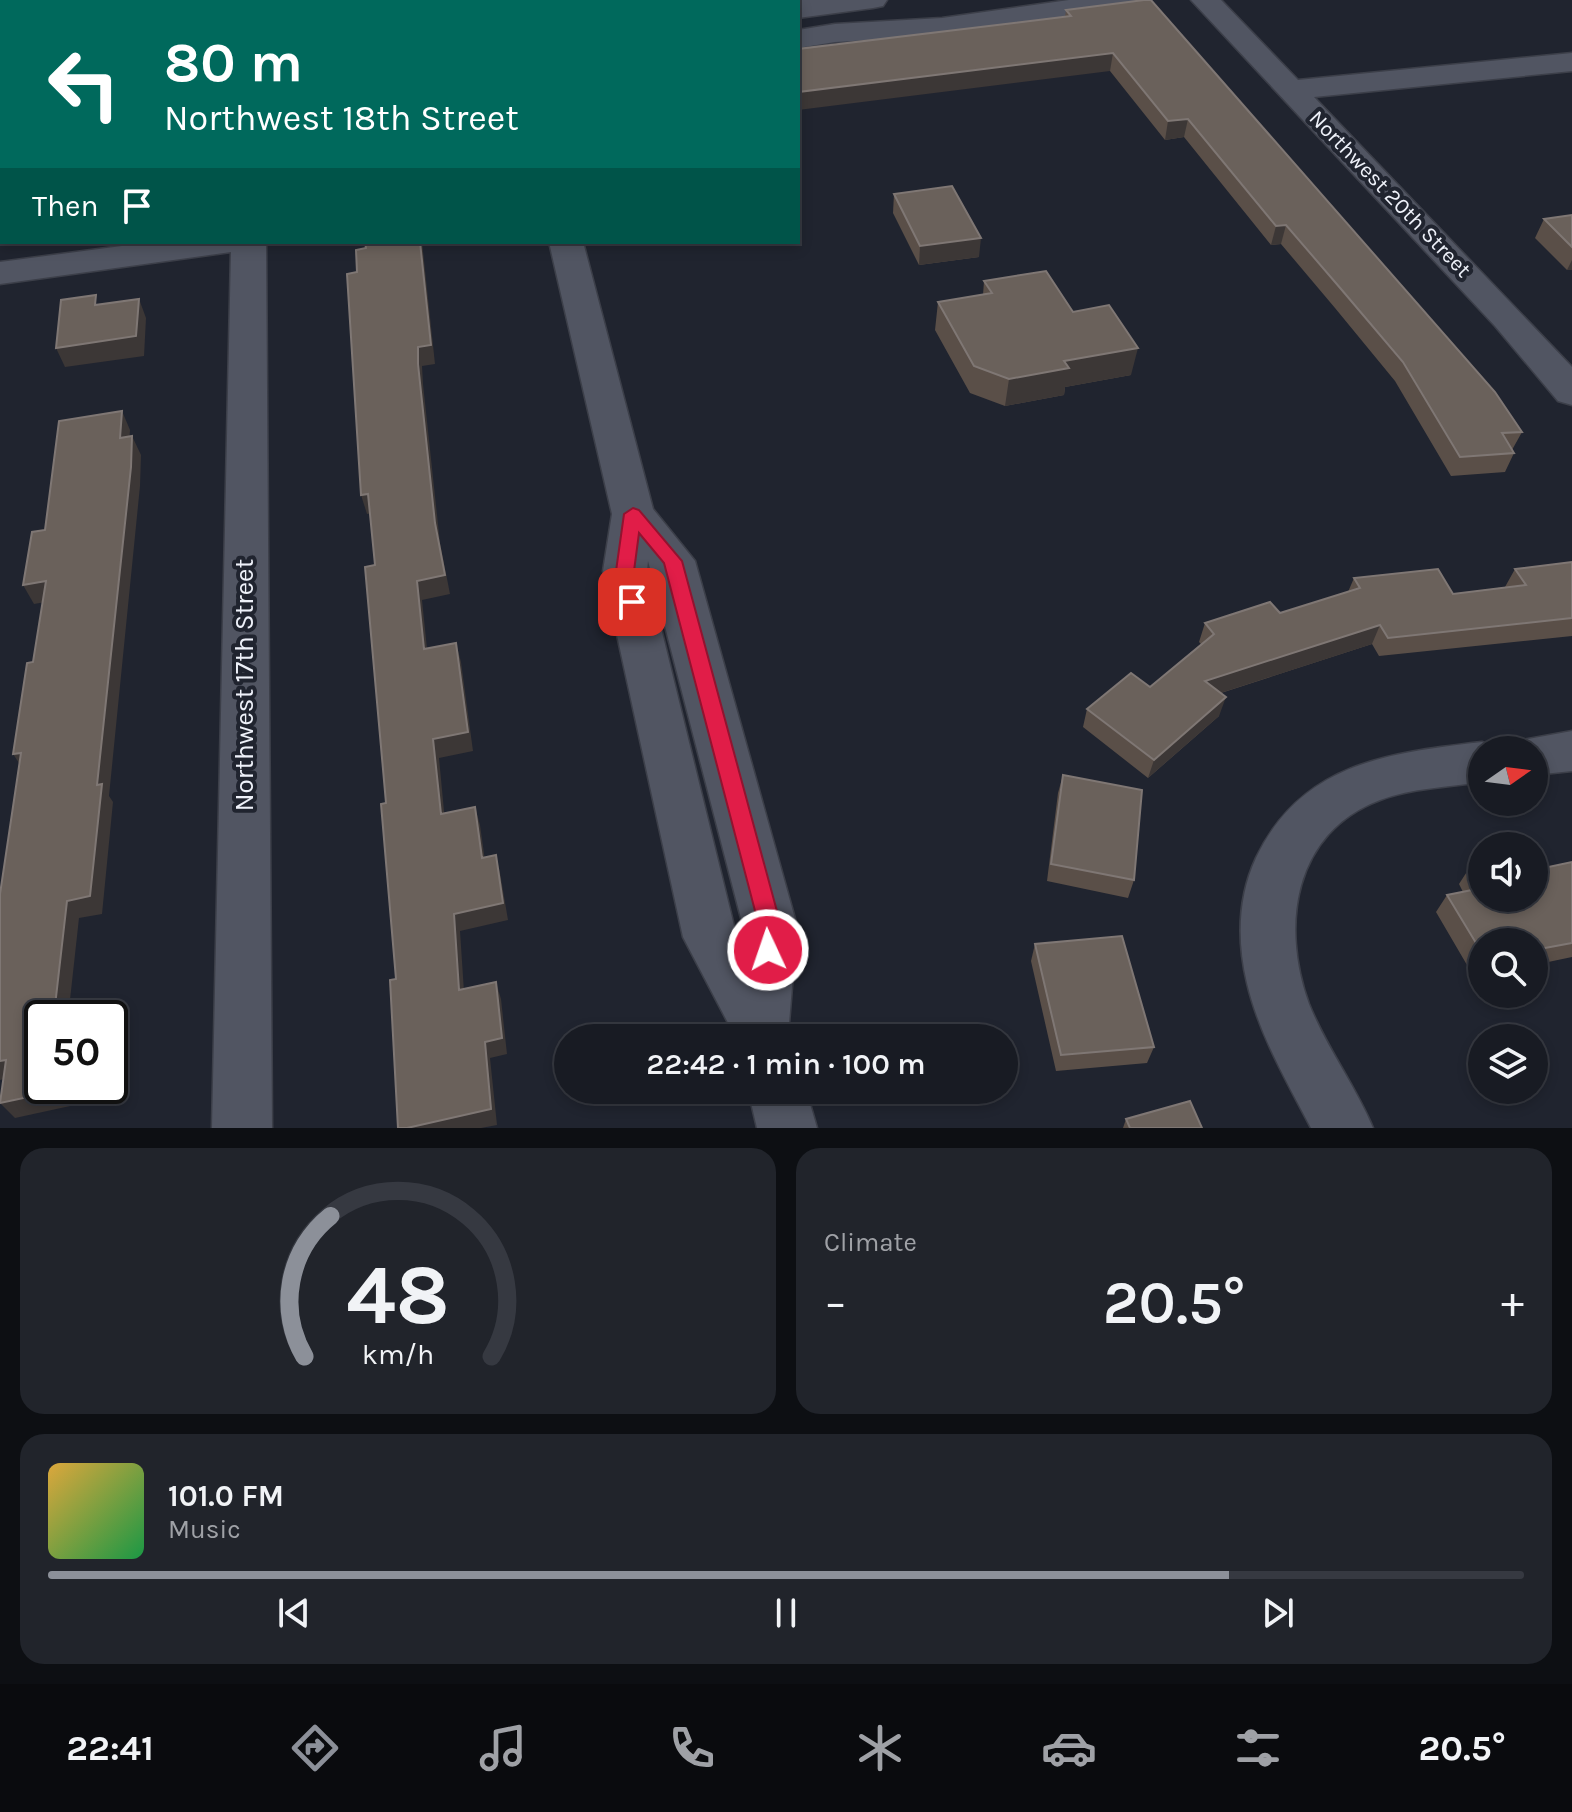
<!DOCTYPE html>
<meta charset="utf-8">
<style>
:root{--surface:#181b23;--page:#21242b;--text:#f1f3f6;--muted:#9fa1a6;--line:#363941;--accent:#8c9099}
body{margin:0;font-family:Karla,sans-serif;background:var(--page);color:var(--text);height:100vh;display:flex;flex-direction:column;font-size:30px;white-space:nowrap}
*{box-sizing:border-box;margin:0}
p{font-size:26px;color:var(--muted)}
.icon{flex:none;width:44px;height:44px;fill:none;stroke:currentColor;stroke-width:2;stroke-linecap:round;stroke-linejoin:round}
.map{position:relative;height:1128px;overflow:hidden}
.panel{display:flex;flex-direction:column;gap:20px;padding:20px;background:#0d0f13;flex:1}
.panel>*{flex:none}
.hud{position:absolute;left:0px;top:0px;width:800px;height:244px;box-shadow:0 4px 12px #0003,0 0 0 2px var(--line);background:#00695c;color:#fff;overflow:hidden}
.needle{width:52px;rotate:76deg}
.fabs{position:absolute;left:1468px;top:736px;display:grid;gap:16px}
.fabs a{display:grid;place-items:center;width:80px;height:80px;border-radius:50%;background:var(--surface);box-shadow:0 4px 12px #0003,0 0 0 2px var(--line);font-size:40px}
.speed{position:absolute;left:24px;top:1000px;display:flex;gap:16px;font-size:40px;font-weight:700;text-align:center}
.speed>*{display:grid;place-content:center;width:104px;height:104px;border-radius:50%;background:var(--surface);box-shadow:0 4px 12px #0003,0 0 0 2px var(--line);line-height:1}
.speed .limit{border:4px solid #111;border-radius:12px;background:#fff;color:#111}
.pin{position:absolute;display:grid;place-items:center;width:68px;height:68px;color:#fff;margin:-34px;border-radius:16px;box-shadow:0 4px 12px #0006}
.me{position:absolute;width:88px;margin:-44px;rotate:357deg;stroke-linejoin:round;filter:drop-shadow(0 0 6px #0008)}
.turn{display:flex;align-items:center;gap:28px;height:168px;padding:0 32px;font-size:36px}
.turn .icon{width:104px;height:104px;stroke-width:2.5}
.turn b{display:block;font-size:56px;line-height:68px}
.then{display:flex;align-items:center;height:76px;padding:0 32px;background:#0003;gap:16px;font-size:30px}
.big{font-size:60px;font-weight:600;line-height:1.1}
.panel .widget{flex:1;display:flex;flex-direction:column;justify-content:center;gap:12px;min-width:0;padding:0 28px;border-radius:24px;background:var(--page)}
.panel .dial{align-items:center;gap:0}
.dial svg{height:208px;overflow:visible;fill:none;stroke:var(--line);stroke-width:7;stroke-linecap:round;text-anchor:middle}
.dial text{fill:var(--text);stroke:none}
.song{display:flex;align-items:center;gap:24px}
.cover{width:96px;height:96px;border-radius:12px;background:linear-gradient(135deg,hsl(40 70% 55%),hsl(140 70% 35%))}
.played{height:8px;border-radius:4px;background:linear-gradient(90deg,var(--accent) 80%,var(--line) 80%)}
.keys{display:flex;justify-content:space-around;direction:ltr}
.heat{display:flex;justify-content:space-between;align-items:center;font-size:44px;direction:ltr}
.panel .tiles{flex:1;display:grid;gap:20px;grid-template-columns:1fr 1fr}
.widget:last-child{grid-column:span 2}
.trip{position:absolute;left:554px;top:1024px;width:464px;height:80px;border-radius:40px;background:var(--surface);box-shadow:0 4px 12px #0003,0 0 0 2px var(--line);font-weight:600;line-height:80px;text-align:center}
.tab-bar{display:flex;height:128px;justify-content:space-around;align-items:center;background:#0a0b0e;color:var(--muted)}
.tab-bar .icon{width:56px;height:56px}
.tab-bar .current{color:var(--accent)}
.tab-bar b{font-size:36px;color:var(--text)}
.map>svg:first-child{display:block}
</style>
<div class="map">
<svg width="1572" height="1128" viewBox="0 0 1572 1128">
<rect width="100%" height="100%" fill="#20242f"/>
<!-- green -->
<path fill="#263263" d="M0,0H443L444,2H2L0,77Z"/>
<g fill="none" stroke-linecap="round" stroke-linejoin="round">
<defs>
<g id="street">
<path d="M1069,0H1141L1137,6L1127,8L942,36L835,42L798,48V30L835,24L942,18Z"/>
<path d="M1191,0H1221L1298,80L1572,53V71L1314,97L1572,367V405L1558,401L1495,326Z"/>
<path d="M152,242H266L272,1128H212L231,252L0,284V262Z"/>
<path d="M1572,731V771L1534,775V750H1512L1517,741Z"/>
<path d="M1482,742L1501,750H1482V782C1449,787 1412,788 1380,800C1294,832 1280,925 1309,1004C1326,1047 1355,1085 1373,1128H1311C1287,1082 1259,1034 1247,983C1237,941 1238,897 1256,858C1301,763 1388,753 1482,742Z"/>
</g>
<g id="secondary">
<rect x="492" y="0" width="28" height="2"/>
<path d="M802,0H887L883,6L873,8L798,18V2H792Z"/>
<rect x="0" y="91" width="2" height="18"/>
<path d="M549,242H583L653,509L695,561L797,926L789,1023L794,1038H736L683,937L603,571L612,514ZM648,561L743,926L741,939L735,930L647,571Z"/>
<path d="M748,1090H806L817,1128H757Z"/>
</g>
</defs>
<!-- street casing -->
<use href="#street" stroke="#3c3f49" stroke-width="3"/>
<!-- secondary casing -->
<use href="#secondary" stroke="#3c3f49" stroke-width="3"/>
<!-- street -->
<use href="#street" fill="#515562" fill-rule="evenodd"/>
<!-- secondary -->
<use href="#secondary" fill="#515562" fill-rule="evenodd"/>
</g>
<!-- wall -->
<g fill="#5a4f48">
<path d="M1144,0L1522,432L1512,450L1514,453L1505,472L1451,476L1395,381L1335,308L1281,244L1271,245L1184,137L1165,140L1110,71L1065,17L1066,10Z"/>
<path d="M894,194L979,257L919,265L893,213Z"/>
<path d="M1572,215V270H1567L1535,238L1544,219Z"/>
<path d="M984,281L1073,312L1131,375L1065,387L1064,395L1005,406L970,393L935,330L938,302L983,295Z"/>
<path d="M1572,562V636L1379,656L1372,644L1221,693L1219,716L1148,778L1083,727L1087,709L1150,687L1201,644L1199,642L1205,623L1280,613L1348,592L1354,578L1453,594L1505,587L1515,569Z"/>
<path d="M1063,775L1134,880L1128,898L1047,881L1058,793Z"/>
<path d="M1572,862V957L1534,965V942H1482V975L1474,977L1436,912L1447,895L1463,892L1459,884L1470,867L1482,864V898Z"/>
<path d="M1035,944L1154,1047L1147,1063L1056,1071L1031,961Z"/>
<path d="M1126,1119L1202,1128H1123Z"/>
</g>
<!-- shaded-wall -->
<g fill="#3c3736">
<path d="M1113,53L1110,71L798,110V92Z"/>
<path d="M1188,119L1184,137L1165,140L1168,121Z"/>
<path d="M1286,225L1281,244L1271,245L1276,226Z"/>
<path d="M981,238L979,257L919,265L920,246Z"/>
<path d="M420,242H422L435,364L422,366L423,384L440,543L450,594L422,600L429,668L424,649L417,581L435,523L418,364Z"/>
<path d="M1572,260V270H1567Z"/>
<path d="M139,299L146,318L144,356L65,367L56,348Z"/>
<path d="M1138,348L1131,375L1065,387L1064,395L1005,406L1009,379L1064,361Z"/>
<path d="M122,411L130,430L128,457L120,438Z"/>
<path d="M132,436L141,455L140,486L109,796L113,802L102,914L79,918L68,1018L55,1006L67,901L97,785Z"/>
<path d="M368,494L374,513L367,514L361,495Z"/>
<path d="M46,581L57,600L34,604L23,585Z"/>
<path d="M1380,625L1372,644L1199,700L1205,681Z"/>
<path d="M456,643L461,662L473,751L439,758L446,832L441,814L433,739Z"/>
<path d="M1226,697L1219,716L1148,778L1154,760Z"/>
<path d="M21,753L25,772L13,754Z"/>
<path d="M475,807L480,825L487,875L482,858Z"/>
<path d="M496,855L500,873L508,920L460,931L465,1007L459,990L454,914Z"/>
<path d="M496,982L501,999L507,1054L490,1058L497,1125L481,1128H407L485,1042Z"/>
<path d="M80,1001L93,1017V1018H78Z"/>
<path d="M6,1060L20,1075L0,1080V1061Z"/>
<path d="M71,1086H86L84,1103L15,1118L0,1103Z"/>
</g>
<!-- building -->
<g fill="#6a615b" stroke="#7f7774" stroke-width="2">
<path d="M1144,0H1151L1495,392L1522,432L1502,433L1514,453L1460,457L1403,362L1341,289L1286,225L1276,226L1188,119L1168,121L1113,53L798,92V49L1071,16L1066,10Z"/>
<path d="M952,186L981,238L920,246L894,194Z"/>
<path d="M1572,215V247L1544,219Z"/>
<path d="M365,242H420L431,345L418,347V364L435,523L445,575L417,581L424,649L456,643L468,732L433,739L441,814L475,807L482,858L496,855L503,903L454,914L459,990L496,982L502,1038L485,1042L491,1109L407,1128H398L390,980L396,979L381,804L386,803L365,567L375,565L368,494L361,495L347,274L357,272L356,250L366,248Z"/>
<path d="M1046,271L1073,312L1109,305L1138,348L1064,361L1069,368L1009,379L974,366L938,302L992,293L984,281Z"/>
<path d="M96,295L95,305L139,299L136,336L56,348L61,300Z"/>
<path d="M122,411L120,438L132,436L131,467L97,785L102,784L90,896L67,901L55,1006L80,1001L78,1018H42V1086H71V1088L0,1103L6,1060L0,1061V894L21,753L13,754L27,663L33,662L46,581L23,585L32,532L45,530L59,421Z"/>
<path d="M1572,562V618L1388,638L1380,625L1205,681L1226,697L1154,760L1087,709L1131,673L1150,687L1214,634L1205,623L1270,602L1280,613L1360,588L1354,578L1438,569L1453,594L1526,585L1515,569Z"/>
<path d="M1063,775L1142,790L1134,880L1051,864Z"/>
<path d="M1572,862V943L1534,950V942H1482V953L1447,895L1482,888V898H1534V870Z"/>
<path d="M1482,864V886L1470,867Z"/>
<path d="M1122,936L1154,1047L1061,1055L1035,944Z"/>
<path d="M1190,1101L1202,1128H1130L1126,1119Z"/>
</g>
<!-- route -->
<path fill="#e11d48" stroke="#92132f" stroke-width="2" d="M633,508L639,510L682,561L781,926L776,957L768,960L760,957L756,950L759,926L664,563L639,533L634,571L641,602L632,609L623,602L616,571L624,514Z"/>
<g text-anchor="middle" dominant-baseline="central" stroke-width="8" stroke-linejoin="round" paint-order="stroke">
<!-- far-street labels -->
<g font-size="22" fill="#eef1f9" stroke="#20242f">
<text transform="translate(1390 194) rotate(46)">Northwest 20th Street</text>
</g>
<!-- street labels -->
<g font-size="26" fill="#eef1f9" stroke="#20242f">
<text transform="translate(244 685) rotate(-90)">Northwest 17th Street</text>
</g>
</g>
</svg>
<div class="fabs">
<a><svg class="needle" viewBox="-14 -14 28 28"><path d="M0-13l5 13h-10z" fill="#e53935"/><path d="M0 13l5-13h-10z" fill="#9fa1a6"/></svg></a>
<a><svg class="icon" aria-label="sound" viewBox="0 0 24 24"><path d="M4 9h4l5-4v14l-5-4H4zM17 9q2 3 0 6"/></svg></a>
<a><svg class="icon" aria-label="search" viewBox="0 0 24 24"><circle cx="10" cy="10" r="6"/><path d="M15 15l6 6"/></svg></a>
<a><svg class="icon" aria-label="layers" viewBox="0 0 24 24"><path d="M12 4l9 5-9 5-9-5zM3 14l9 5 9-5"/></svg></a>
</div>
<div class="speed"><div class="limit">50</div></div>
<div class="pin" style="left:632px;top:602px;background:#d93025"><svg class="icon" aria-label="arrive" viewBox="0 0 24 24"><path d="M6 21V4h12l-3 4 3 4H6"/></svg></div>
<svg class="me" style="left:768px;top:950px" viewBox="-20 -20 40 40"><circle r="17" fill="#e11d48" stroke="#fff" stroke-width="3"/><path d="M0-11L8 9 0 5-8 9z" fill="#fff"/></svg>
<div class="trip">22:42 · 1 min · 100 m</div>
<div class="hud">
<div class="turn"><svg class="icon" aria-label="left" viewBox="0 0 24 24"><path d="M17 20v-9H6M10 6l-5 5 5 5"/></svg><div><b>80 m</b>Northwest 18th Street</div></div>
<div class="then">Then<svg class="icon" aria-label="arrive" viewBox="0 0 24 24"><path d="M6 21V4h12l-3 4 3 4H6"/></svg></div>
</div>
</div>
<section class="panel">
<div class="tiles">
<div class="widget dial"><svg viewBox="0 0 100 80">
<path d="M14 69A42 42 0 1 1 86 69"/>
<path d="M14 69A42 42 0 0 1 24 15" stroke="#8c9099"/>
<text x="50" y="56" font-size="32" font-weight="700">48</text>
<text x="50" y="72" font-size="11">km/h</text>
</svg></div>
<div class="widget"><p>Climate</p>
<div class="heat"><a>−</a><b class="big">20.5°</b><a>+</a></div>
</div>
<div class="widget">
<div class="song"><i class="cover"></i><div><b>101.0 FM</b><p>Music</p></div></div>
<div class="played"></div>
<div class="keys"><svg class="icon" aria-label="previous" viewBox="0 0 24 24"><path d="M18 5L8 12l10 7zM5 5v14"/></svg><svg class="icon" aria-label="pause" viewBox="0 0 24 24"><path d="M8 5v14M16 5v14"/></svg><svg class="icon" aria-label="next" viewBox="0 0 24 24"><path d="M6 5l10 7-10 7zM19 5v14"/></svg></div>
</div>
</div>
</section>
<nav class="tab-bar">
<b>22:41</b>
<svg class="icon current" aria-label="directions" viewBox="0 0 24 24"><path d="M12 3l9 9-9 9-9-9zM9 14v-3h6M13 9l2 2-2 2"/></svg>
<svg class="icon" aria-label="music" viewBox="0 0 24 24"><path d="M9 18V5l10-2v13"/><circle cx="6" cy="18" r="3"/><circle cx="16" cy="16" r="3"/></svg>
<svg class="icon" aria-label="phone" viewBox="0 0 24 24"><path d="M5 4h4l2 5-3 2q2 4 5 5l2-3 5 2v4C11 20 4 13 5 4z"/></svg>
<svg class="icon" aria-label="climate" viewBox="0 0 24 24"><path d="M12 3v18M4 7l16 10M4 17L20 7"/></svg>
<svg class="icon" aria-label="car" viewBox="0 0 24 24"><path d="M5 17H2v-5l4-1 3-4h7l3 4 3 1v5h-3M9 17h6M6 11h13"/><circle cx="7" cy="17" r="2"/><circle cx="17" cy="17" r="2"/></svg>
<svg class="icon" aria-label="filters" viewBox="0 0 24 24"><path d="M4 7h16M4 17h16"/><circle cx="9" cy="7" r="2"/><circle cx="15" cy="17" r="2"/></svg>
<b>20.5°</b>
</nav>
